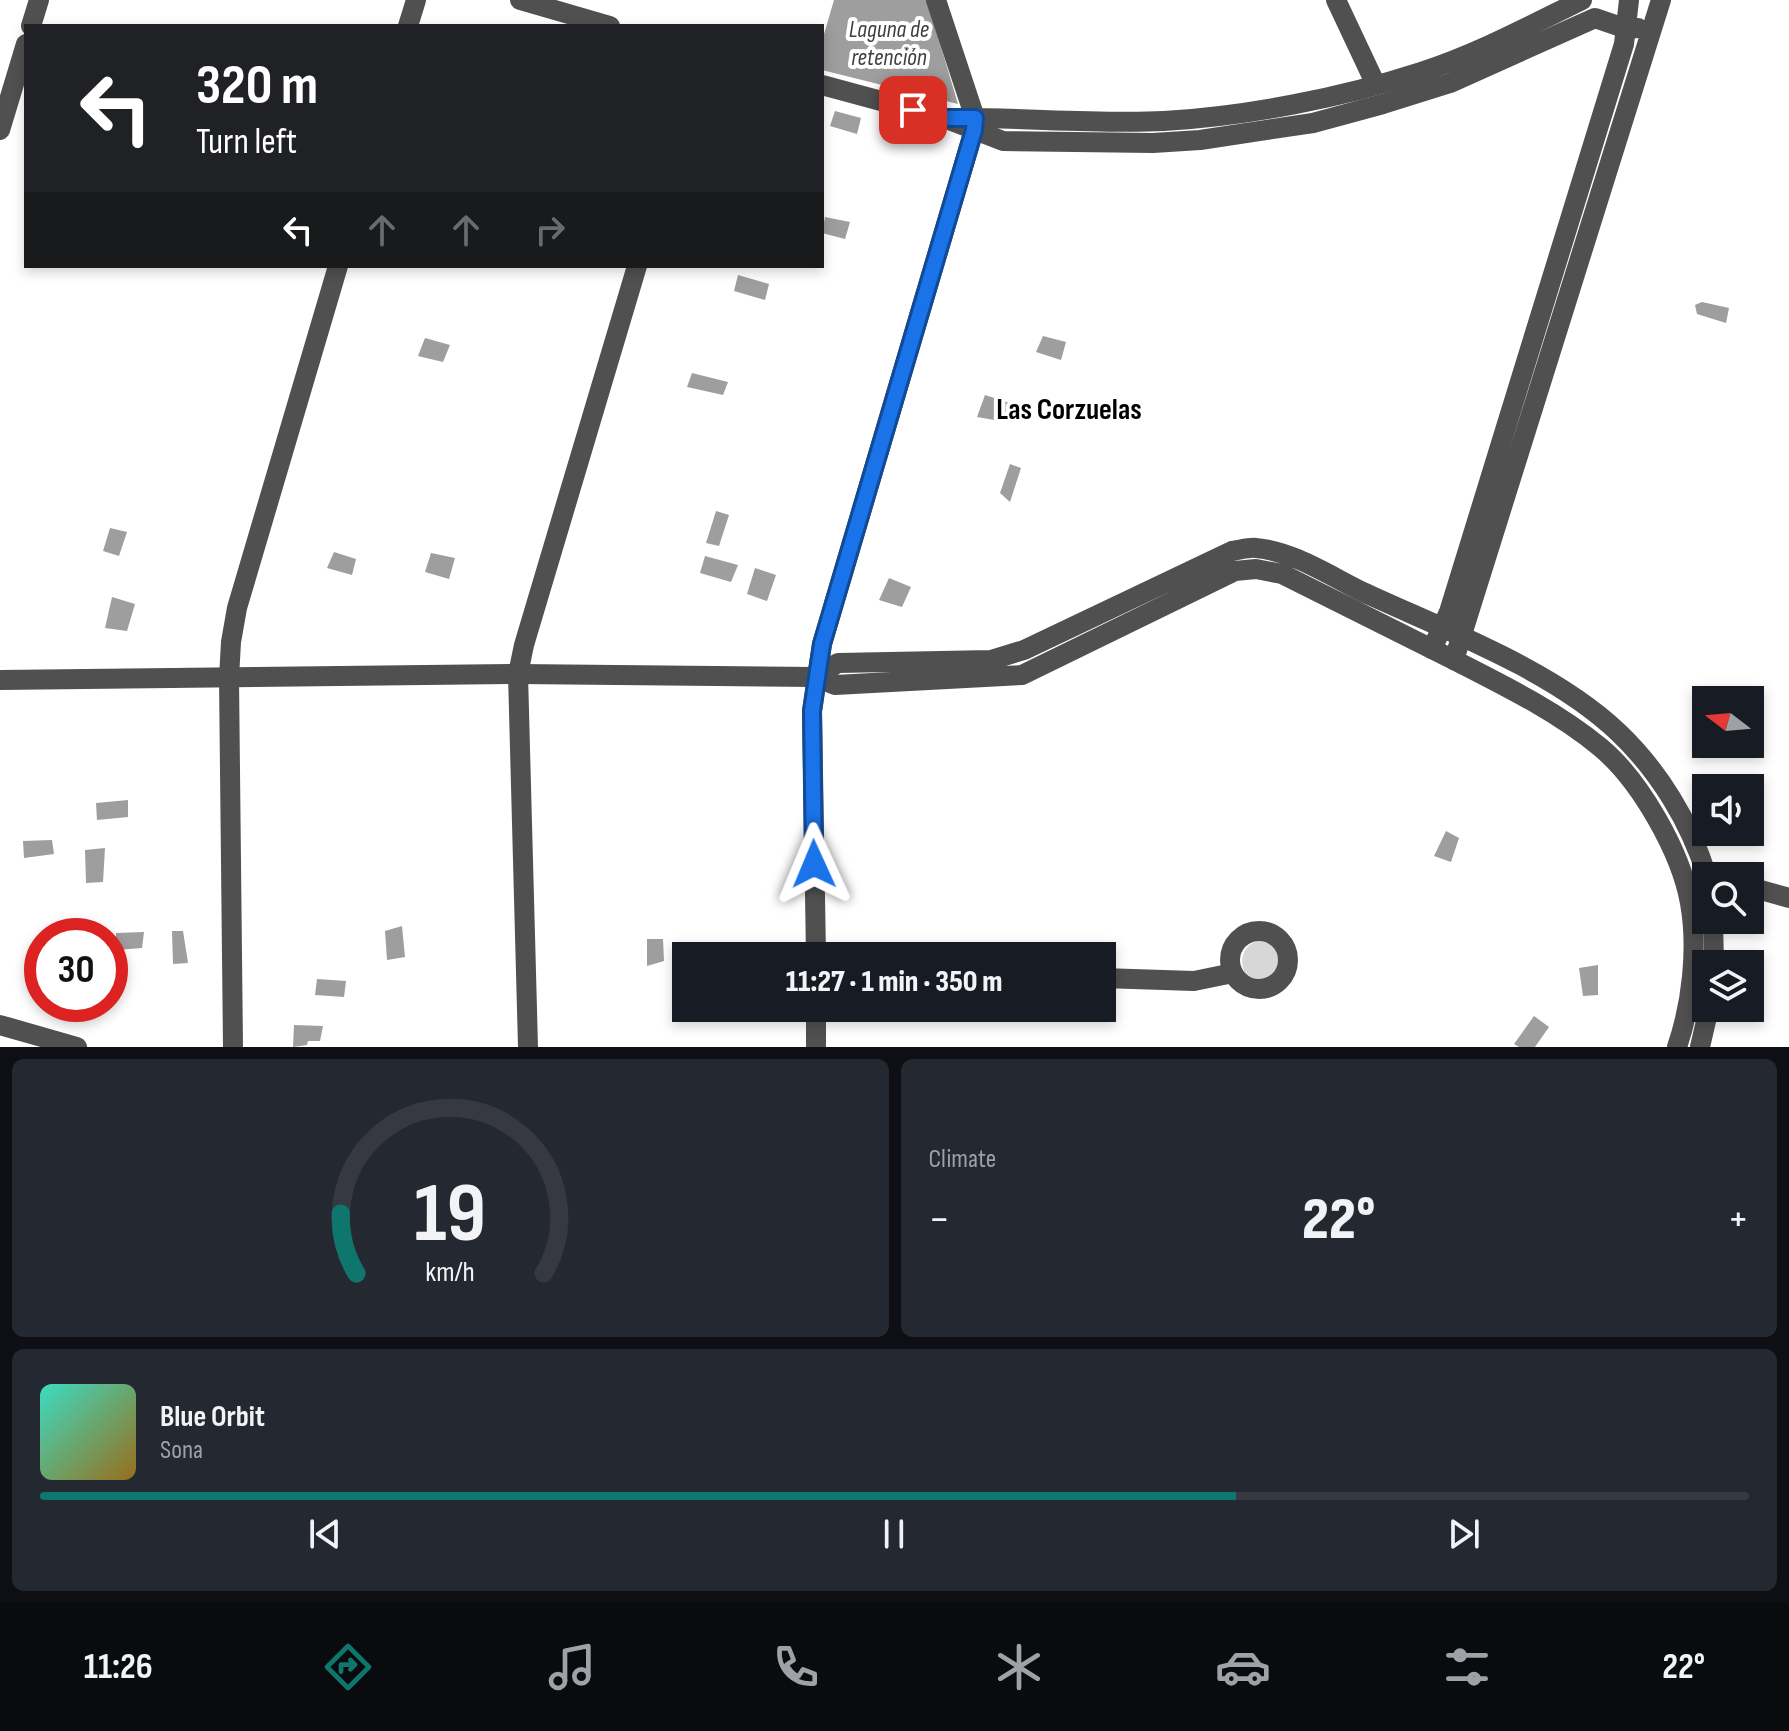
<!DOCTYPE html>
<meta charset="utf-8">
<style>
:root{--surface:#171b24;--page:#242831;--text:#f1f3f6;--muted:#9ea1a6;--line:#363941;--accent:#0f766e}
body{margin:0;font-family:"Sofia Sans Condensed",sans-serif;background:var(--page);color:var(--text);height:100vh;display:flex;flex-direction:column;font-size:30px;white-space:nowrap}
*{box-sizing:border-box;margin:0}
p{font-size:26px;color:var(--muted)}
.icon{flex:none;width:44px;height:44px;fill:none;stroke:currentColor;stroke-width:2;stroke-linecap:round;stroke-linejoin:round}
.map{position:relative;height:1047px;overflow:hidden}
.side{display:flex;flex-direction:column;gap:12px;padding:12px;background:#0d0f14;flex:1}
.side>*{flex:none}
.top-card{position:absolute;left:24px;top:24px;width:800px;height:244px;border-radius:0px;box-shadow:0 4px 12px #0003;background:#202124;color:#fff;overflow:hidden}
.needle{width:52px;rotate:286deg}
.buttons{position:absolute;left:1692px;top:686px;display:grid;gap:16px}
.buttons a{display:grid;place-items:center;width:72px;height:72px;border-radius:0px;background:var(--surface);box-shadow:0 4px 12px #0003;font-size:40px}
.speed{position:absolute;left:24px;top:918px;display:flex;gap:16px;font-size:40px;font-weight:700;text-align:center}
.speed>*{display:grid;place-content:center;width:104px;height:104px;border-radius:50%;background:var(--surface);box-shadow:0 4px 12px #0003;line-height:1}
.speed .limit{border:12px solid #d22;background:#fff;color:#111}
.pin{position:absolute;display:grid;place-items:center;width:68px;height:68px;color:#fff;margin:-34px;border-radius:16px;box-shadow:0 4px 12px #0006}
.me{position:absolute;width:88px;margin:-44px;rotate:359deg;stroke-linejoin:round;filter:drop-shadow(0 0 6px #0008)}
.turn{display:flex;align-items:center;gap:28px;height:168px;padding:0 40px;font-size:36px}
.turn .icon{width:104px;height:104px;stroke-width:2.5}
.turn b{display:block;font-size:56px;line-height:68px}
.lanes{display:flex;align-items:center;height:76px;padding:0 40px;background:#0003;justify-content:center;gap:40px;direction:ltr}
.lanes .off{opacity:.35}
.big{font-size:60px;font-weight:800;line-height:1.1}
.side .card{flex:1;display:flex;flex-direction:column;justify-content:center;gap:12px;min-width:0;padding:0 28px;border-radius:12px;background:var(--page)}
.side .dial{align-items:center;gap:0}
.dial svg{height:208px;overflow:visible;fill:none;stroke:var(--line);stroke-width:7;stroke-linecap:round;text-anchor:middle}
.dial text{fill:var(--text);stroke:none}
.song{display:flex;align-items:center;gap:24px}
.cover{width:96px;height:96px;border-radius:12px;background:linear-gradient(135deg,hsl(170 70% 55%),hsl(40 70% 35%))}
.played{height:8px;border-radius:4px;background:linear-gradient(90deg,var(--accent) 70%,var(--line) 70%)}
.keys{display:flex;justify-content:space-around;direction:ltr}
.heat{display:flex;justify-content:space-between;align-items:center;font-size:44px;direction:ltr}
.side .tiles{flex:1;display:grid;gap:12px;grid-template-columns:1fr 1fr}
.card:last-child{grid-column:span 2}
.trip{position:absolute;left:672px;top:942px;width:444px;height:80px;border-radius:0px;background:var(--surface);box-shadow:0 4px 12px #0003;font-weight:800;line-height:80px;text-align:center}
.menu{display:flex;height:128px;justify-content:space-around;align-items:center;background:#090b0e;color:var(--muted)}
.menu .icon{width:56px;height:56px}
.menu .selected{color:var(--accent)}
.menu b{font-size:36px;color:var(--text)}
.map>svg:first-child{display:block}
</style>
<div class="map">
<svg width="1789" height="1047" viewBox="0 0 1789 1047">
<rect width="100%" height="100%" fill="#fff"/>
<!-- green -->
<path fill="#d7d7d7" d="M1264,937L1275,943L1281,959L1274,975L1259,981L1246,977C1237,956 1244,945 1264,937Z"/>
<!-- water -->
<g fill="#9e9e9e">
<path d="M834,0H927L958,104L822,70V41Z"/>
<path d="M835,111L861,118L857,134L830,126Z"/>
<path d="M825,217L850,222L845,239L822,233Z"/>
<path d="M738,275L769,284L765,300L734,291Z"/>
<path d="M1702,302L1729,308L1726,323L1697,314L1695,305Z"/>
<path d="M1043,336L1066,342L1061,360L1036,352Z"/>
<path d="M425,338L450,345L443,362L418,356Z"/>
<path d="M692,373L728,382L723,395L687,387Z"/>
<path d="M985,395L1010,403L1006,422L977,417Z"/>
<path d="M1010,464L1021,468L1010,502L1000,493Z"/>
<path d="M716,511L729,515L719,546L706,543Z"/>
<path d="M110,528L127,532L119,556L103,551Z"/>
<path d="M334,552L356,559L352,575L327,568Z"/>
<path d="M431,553L455,558L449,579L425,572Z"/>
<path d="M705,556L738,565L731,582L700,573Z"/>
<path d="M755,568L776,575L767,601L747,594Z"/>
<path d="M889,578L911,587L902,607L879,600Z"/>
<path d="M112,597L135,604L127,631L105,628Z"/>
<path d="M128,800V817L97,820L96,803Z"/>
<path d="M1446,831L1459,838L1451,862L1434,856Z"/>
<path d="M52,840L54,854L24,858L23,841Z"/>
<path d="M105,848L103,882L86,883L85,850Z"/>
<path d="M402,926L405,957L387,960L385,931Z"/>
<path d="M172,931H183L188,963L173,964Z"/>
<path d="M144,932L142,948L116,950V933Z"/>
<path d="M647,939H663L664,961L647,966Z"/>
<path d="M1598,965V995L1583,996L1579,968Z"/>
<path d="M317,979L346,981L344,997L315,995Z"/>
<path d="M1534,1016L1549,1027L1535,1047H1519L1514,1044Z"/>
<path d="M294,1025L323,1026L320,1041H308L307,1045L293,1047Z"/>
</g>
<g fill="none" stroke-linecap="round" stroke-linejoin="round">
<!-- minor -->
<g stroke="#505050" stroke-width="20">
<path d="M520,0L610,26"/>
<path d="M1336,0L1376,85"/>
<path d="M1629,0L1624,44L1449,612L1432,649L1454,660L1661,0"/>
<path d="M31,26L39,0"/>
<path d="M408,26L416,0"/>
<path d="M822,85L944,118L1003,141L1153,143L1200,140L1313,123L1383,104L1450,83L1595,18L1627,29L1638,28"/>
<path d="M963,118C1030,118 1097,124 1164,121C1247,116 1341,98 1421,72C1477,54 1529,26 1582,0"/>
<path d="M0,130L26,44"/>
<path d="M1432,649L1282,574L1256,569L1235,571L1022,675L835,685L815,677L838,663L991,660L1024,650L1232,551C1240,550 1249,547 1256,548C1293,551 1330,576 1363,592C1445,630 1553,670 1618,732C1659,771 1690,822 1707,876"/>
<path d="M1454,660C1505,686 1556,711 1600,747C1640,780 1681,852 1690,903C1698,948 1692,1003 1677,1047"/>
<path d="M0,680L518,674L815,677"/>
<path d="M1750,887L1789,898"/>
<path d="M1713,920L1714,964"/>
<circle cx="1259" cy="960" r="29"/>
<path d="M816,956L812,711L822,644L974,130L975,118L936,0"/>
<path d="M1102,978L1194,981L1233,973"/>
<path d="M816,1008V1047"/>
<path d="M0,1025L77,1047"/>
<path d="M233,1047L229,678L231,642L237,608L338,266"/>
<path d="M528,1047L518,674L524,645L637,266"/>
<path d="M1700,1047L1709,1008"/>
</g>
</g>
<g fill="none" stroke-linecap="round" stroke-linejoin="round">
<defs>
<path id="route" d="M814,864L812,711L822,644L974,130L975,118H944L913,110"/>
</defs>
<!-- route casing -->
<use href="#route" stroke="#114b97" stroke-width="20"/>
<!-- route -->
<use href="#route" stroke="#1a73e8" stroke-width="14"/>
</g>
<g text-anchor="middle" dominant-baseline="central" stroke-width="8" stroke-linejoin="round" paint-order="stroke">
<!-- water labels -->
<g font-size="24" font-style="italic" fill="#3f3f3f" stroke="#fff">
<text x="889" y="29">Laguna de<tspan x="889" dy="28">retención</tspan></text>
</g>
<!-- district labels -->
<g font-size="30" font-weight="bold" fill="#000" stroke="#fff">
<text x="1069" y="410">Las Corzuelas</text>
</g>
</g>
</svg>
<div class="buttons">
<a><svg class="needle" viewBox="-14 -14 28 28"><path d="M0-13l5 13h-10z" fill="#e53935"/><path d="M0 13l5-13h-10z" fill="#9ea1a6"/></svg></a>
<a><svg class="icon" aria-label="sound" viewBox="0 0 24 24"><path d="M4 9h4l5-4v14l-5-4H4zM17 9q2 3 0 6"/></svg></a>
<a><svg class="icon" aria-label="search" viewBox="0 0 24 24"><circle cx="10" cy="10" r="6"/><path d="M15 15l6 6"/></svg></a>
<a><svg class="icon" aria-label="layers" viewBox="0 0 24 24"><path d="M12 4l9 5-9 5-9-5zM3 14l9 5 9-5"/></svg></a>
</div>
<div class="speed"><div class="limit">30</div></div>
<div class="pin" style="left:913px;top:110px;background:#d93025"><svg class="icon" aria-label="arrive" viewBox="0 0 24 24"><path d="M6 21V4h12l-3 4 3 4H6"/></svg></div>
<svg class="me" style="left:814px;top:864px" viewBox="-20 -20 40 40"><path d="M0-17L14 15 0 8-14 15z" fill="#1a73e8" stroke="#fff" stroke-width="4"/></svg>
<div class="trip">11:27 · 1 min · 350 m</div>
<div class="top-card">
<div class="turn"><svg class="icon" aria-label="left" viewBox="0 0 24 24"><path d="M17 20v-9H6M10 6l-5 5 5 5"/></svg><div><b>320 m</b>Turn left</div></div>
<div class="lanes"><svg class="icon" aria-label="left" viewBox="0 0 24 24"><path d="M17 20v-9H6M10 6l-5 5 5 5"/></svg><svg class="icon off" aria-label="ahead" viewBox="0 0 24 24"><path d="M12 20V5M6 11l6-6 6 6"/></svg><svg class="icon off" aria-label="ahead" viewBox="0 0 24 24"><path d="M12 20V5M6 11l6-6 6 6"/></svg><svg class="icon off" aria-label="right" viewBox="0 0 24 24"><path d="M7 20v-9h11M14 6l5 5-5 5"/></svg></div>
</div>
</div>
<section class="side">
<div class="tiles">
<div class="card dial"><svg viewBox="0 0 100 80">
<path d="M14 69A42 42 0 1 1 86 69"/>
<path d="M14 69A42 42 0 0 1 8 46" stroke="#0f766e"/>
<text x="50" y="56" font-size="32" font-weight="700">19</text>
<text x="50" y="72" font-size="11">km/h</text>
</svg></div>
<div class="card"><p>Climate</p>
<div class="heat"><a>−</a><b class="big">22°</b><a>+</a></div>
</div>
<div class="card">
<div class="song"><i class="cover"></i><div><b>Blue Orbit</b><p>Sona</p></div></div>
<div class="played"></div>
<div class="keys"><svg class="icon" aria-label="previous" viewBox="0 0 24 24"><path d="M18 5L8 12l10 7zM5 5v14"/></svg><svg class="icon" aria-label="pause" viewBox="0 0 24 24"><path d="M8 5v14M16 5v14"/></svg><svg class="icon" aria-label="next" viewBox="0 0 24 24"><path d="M6 5l10 7-10 7zM19 5v14"/></svg></div>
</div>
</div>
</section>
<nav class="menu">
<b>11:26</b>
<svg class="icon selected" aria-label="directions" viewBox="0 0 24 24"><path d="M12 3l9 9-9 9-9-9zM9 14v-3h6M13 9l2 2-2 2"/></svg>
<svg class="icon" aria-label="music" viewBox="0 0 24 24"><path d="M9 18V5l10-2v13"/><circle cx="6" cy="18" r="3"/><circle cx="16" cy="16" r="3"/></svg>
<svg class="icon" aria-label="phone" viewBox="0 0 24 24"><path d="M5 4h4l2 5-3 2q2 4 5 5l2-3 5 2v4C11 20 4 13 5 4z"/></svg>
<svg class="icon" aria-label="climate" viewBox="0 0 24 24"><path d="M12 3v18M4 7l16 10M4 17L20 7"/></svg>
<svg class="icon" aria-label="car" viewBox="0 0 24 24"><path d="M5 17H2v-5l4-1 3-4h7l3 4 3 1v5h-3M9 17h6M6 11h13"/><circle cx="7" cy="17" r="2"/><circle cx="17" cy="17" r="2"/></svg>
<svg class="icon" aria-label="filters" viewBox="0 0 24 24"><path d="M4 7h16M4 17h16"/><circle cx="9" cy="7" r="2"/><circle cx="15" cy="17" r="2"/></svg>
<b>22°</b>
</nav>
